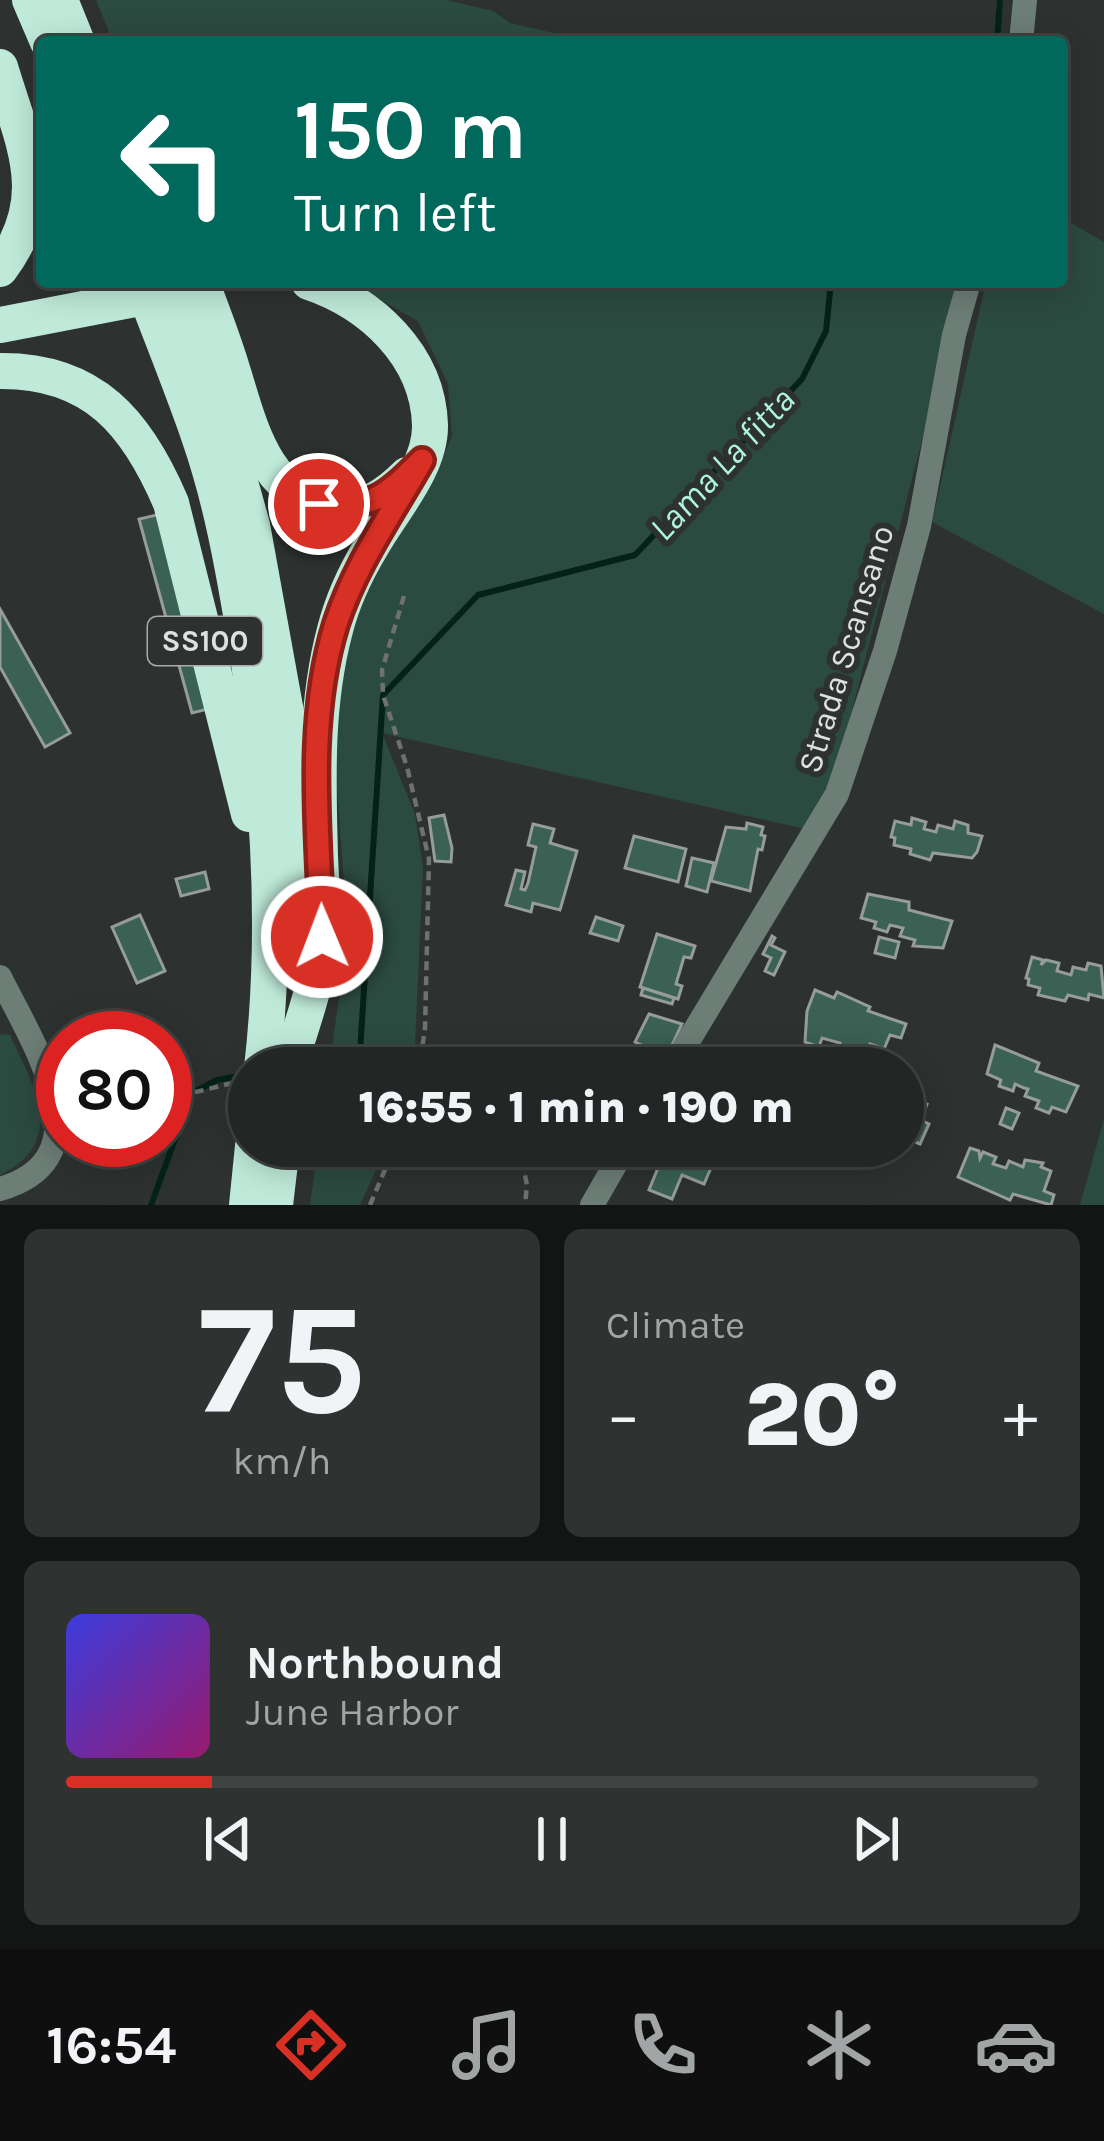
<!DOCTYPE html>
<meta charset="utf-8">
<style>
:root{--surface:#222624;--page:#2e3231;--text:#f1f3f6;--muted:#a2a5a6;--line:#3f4341;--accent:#d93025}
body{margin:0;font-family:Karla,sans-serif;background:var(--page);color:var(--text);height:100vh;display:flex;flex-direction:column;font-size:45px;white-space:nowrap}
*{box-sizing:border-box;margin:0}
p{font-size:39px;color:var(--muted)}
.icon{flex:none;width:66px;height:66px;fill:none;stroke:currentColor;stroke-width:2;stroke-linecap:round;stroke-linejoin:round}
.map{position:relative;height:1205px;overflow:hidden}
.panel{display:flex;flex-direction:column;gap:24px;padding:24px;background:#131514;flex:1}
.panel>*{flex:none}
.hud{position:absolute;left:36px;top:36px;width:1032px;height:252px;border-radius:12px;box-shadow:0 6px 30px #0003,0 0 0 3px var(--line);background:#00695c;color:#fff;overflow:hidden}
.speed{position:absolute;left:36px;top:1011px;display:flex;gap:24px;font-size:60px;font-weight:700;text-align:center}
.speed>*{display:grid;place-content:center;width:156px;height:156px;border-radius:50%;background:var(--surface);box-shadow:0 6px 30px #0003,0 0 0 3px var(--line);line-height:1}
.speed .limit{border:18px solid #d22;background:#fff;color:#111}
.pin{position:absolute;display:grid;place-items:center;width:102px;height:102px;color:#fff;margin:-51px;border:6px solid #fff;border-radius:50%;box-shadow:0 3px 12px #0007}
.me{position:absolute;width:132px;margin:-66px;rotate:359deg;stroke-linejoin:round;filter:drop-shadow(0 0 9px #0008)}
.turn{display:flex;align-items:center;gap:42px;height:252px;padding:0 60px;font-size:54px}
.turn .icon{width:156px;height:156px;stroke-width:2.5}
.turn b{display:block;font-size:84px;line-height:102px}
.big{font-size:90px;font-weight:800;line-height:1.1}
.panel .card{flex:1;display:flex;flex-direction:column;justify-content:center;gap:18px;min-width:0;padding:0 42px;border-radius:18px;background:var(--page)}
.panel .dial{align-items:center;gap:0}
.dial b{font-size:156px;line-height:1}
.song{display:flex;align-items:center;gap:36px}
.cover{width:144px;height:144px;border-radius:18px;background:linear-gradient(135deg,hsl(240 70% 55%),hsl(320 70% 35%))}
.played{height:12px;border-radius:6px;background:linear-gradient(90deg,var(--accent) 15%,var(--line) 15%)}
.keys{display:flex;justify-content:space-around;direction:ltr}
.heat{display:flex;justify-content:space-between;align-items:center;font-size:66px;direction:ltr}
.panel .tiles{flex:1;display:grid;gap:24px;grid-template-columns:1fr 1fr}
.card:last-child{grid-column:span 2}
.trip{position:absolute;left:228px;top:1047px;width:696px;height:120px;border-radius:60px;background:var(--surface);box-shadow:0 6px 30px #0003,0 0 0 3px var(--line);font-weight:800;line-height:120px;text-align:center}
.menu{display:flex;height:192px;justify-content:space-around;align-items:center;background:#0e0f0e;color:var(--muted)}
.menu .icon{width:84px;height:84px}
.menu .current{color:var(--accent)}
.menu b{font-size:54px;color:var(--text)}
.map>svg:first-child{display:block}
</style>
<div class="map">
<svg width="1104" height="1205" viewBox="0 0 1104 1205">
<rect width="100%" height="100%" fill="#2d3230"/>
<!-- green -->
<g fill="#2c4b40">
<path d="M96,0H446L493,11L510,23L593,42H113Z"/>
<path d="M1062,218L1104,242V614L932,522L986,282H1062Z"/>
<path d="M349,282H963L831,791L805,829L382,733L415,814L423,868L414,1068H329L341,984L346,910L333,735L341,681L364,588L431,485L452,436L448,384L418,321Z"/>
<path d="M0,1034L10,1035C33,1085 69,1142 0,1175Z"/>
<path d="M1104,1119V1205H1080Z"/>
<path d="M318,1146H387L360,1205H310Z"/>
</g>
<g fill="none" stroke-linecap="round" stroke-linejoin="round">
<!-- stream -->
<g stroke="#042219" stroke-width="6">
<path d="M997,42L1000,0"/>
<path d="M300,1064L360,1052L383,695L478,595L635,555L802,379L826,331L831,282"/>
<path d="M151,1205L192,1093L217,1080L249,1074"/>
</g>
</g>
<!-- building -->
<g fill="#3a6153" stroke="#969c99" stroke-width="3">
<path d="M161,514L212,708L192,713L139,519Z"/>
<path d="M0,609L70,733L45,747L0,667Z"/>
<path d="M444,815L452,848L451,862L435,861L429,818Z"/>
<path d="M912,818L926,822L924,829L936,832L938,825L953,829L955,821L968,825V833L982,836L977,852L972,858L933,853L930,860L910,854L911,849L894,845L895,838L891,837L895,821L911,825Z"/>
<path d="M747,823L763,827L761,835L765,836L762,850L758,849L750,891L711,881L726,827L746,829Z"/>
<path d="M533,824L554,829L550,843L577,851L560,910L533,903L531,912L506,905L516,870L525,872L521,889L525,890L528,883L536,847L528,845Z"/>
<path d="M634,836L686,849L678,882L625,868Z"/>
<path d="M692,858L714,863L707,892L686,886Z"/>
<path d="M205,872L209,889L181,896L176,879Z"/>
<path d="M868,894L909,902V910L952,921L943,948L913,946L915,940L900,936L903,928L890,925L887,932L874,928L876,922L861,918Z"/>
<path d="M140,915L165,971L137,983L112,927Z"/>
<path d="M596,917L623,926L618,941L590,933Z"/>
<path d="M657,934L695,946L691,958L684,957L676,984L682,986L678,999L640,987Z"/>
<path d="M772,936L775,938L771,945L785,952L774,975L765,971L771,958L763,954Z"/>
<path d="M879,937L899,942L895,958L875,953Z"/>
<path d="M1032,957L1043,960L1041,965L1046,960L1059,963L1057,971L1071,975L1073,967L1086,970L1088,963L1101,966L1104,998L1089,994L1088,1000L1068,995L1065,1001L1038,995L1040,988L1028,985L1029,979L1026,978Z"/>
<path d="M643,988L674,998L672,1004L641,995Z"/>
<path d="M815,990L834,998L837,992L870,1007L868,1011L906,1024L901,1038L890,1035L884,1049L870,1044L863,1064L837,1053L840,1043L822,1038L819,1047L805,1042L807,1011Z"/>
<path d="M649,1014L682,1024L667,1056L635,1042Z"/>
<path d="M995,1045L1039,1063L1036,1071L1078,1086L1066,1112L1052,1107L1049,1113L1036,1108L1039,1101L1025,1096L1028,1089L1024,1088L1015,1084L1013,1091L999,1086L1001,1080L987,1074Z"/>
<path d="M910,1097L927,1104L921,1120L929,1124L920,1144L903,1137L907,1116L903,1113Z"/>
<path d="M1006,1108L1019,1113L1012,1129L1000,1124Z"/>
<path d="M667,1146L689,1155L692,1146L716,1156L704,1184L682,1175L672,1199L649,1190Z"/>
<path d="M970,1148L979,1151L980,1158L983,1152L996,1157L993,1164L1006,1168L1009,1161L1023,1167L1025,1160L1043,1163L1041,1167L1051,1171L1044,1191L1054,1195L1051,1205L1013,1194L1010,1200L958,1177Z"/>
</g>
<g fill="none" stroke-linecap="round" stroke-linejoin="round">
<!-- path -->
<g stroke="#6d716f" stroke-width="4.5" stroke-dasharray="9 6" stroke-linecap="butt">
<path d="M404,596L382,670L383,695L407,767L429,859L425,1029L419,1068"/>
<path d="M324,1054C363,1038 401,1052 439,1068"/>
<path d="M165,1092L192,1093L236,1082"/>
<path d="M519,1146L527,1185L525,1205"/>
<path d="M370,1205L395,1146"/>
</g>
<!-- minor -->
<g stroke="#6d7e77" stroke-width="24">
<path d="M1021,42L1025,0"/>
<path d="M0,977C31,1041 110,1157 0,1189"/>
<path d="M672,1068L837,794L885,651L919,526L954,335L969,282"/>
<path d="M592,1205L626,1146"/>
</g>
<!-- highway -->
<g stroke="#bfead9" stroke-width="36">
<path d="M30,0L48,42"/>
<path d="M60,0L77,42"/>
<path d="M0,67C23,144 54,197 0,269"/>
<path d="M141,282C160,333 181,384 199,436C221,499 233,566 244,632C268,776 279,922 262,1068"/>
<path d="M172,282L218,403L252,525L295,762L294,910"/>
<path d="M201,282C212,311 223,339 232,369C250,426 264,498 335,506C365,510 386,496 407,475"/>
<path d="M0,325L171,292"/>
<path d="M0,371C93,370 137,423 171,503L249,814"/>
<path d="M293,1053C305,1016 318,978 322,938C324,912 321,883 320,856C318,780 315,705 335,630C342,602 356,572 371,547C391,511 431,468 430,425C428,355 371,303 309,282"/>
<path d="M247,1205L253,1146"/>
<path d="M275,1205L282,1146"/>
</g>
</g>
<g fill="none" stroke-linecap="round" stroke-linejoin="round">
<defs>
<path id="route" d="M319,504C371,511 387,495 422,460C392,513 355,565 336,624C305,723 319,834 322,937"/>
</defs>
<!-- route casing -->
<use href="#route" stroke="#8d1f18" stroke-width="30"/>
<!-- route -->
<use href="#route" stroke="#d93025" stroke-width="21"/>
</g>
<g text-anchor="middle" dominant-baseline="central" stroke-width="12" stroke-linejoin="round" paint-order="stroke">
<!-- shield labels -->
<rect fill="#2d3230" stroke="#a8acaa" stroke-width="3" x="148" y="617" width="114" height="48" rx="9"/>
<g font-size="30" font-weight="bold" fill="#dde1df">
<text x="205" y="641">SS100</text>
</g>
<!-- street labels -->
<g font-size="33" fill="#dde1df" stroke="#2d3230">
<text transform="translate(846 649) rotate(-73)">Strada Scansano</text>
</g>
<!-- water labels -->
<g font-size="36" font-style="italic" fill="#aef5da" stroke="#2d3230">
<text transform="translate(722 464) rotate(-47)">Lama La fitta</text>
</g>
</g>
</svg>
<div class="speed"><div class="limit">80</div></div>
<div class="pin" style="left:319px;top:504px;background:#d93025"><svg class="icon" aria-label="arrive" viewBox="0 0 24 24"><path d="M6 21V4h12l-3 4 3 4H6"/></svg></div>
<svg class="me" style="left:322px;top:937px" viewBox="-20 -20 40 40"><circle r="17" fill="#d93025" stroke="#fff" stroke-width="3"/><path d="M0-11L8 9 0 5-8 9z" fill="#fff"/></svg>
<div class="trip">16:55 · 1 min · 190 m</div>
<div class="hud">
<div class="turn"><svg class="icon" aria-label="left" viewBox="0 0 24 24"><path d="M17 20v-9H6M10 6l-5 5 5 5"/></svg><div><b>150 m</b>Turn left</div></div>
</div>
</div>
<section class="panel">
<div class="tiles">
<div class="card dial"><b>75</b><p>km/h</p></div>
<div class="card"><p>Climate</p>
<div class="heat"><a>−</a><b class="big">20°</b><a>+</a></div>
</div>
<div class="card">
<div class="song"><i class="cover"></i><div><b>Northbound</b><p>June Harbor</p></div></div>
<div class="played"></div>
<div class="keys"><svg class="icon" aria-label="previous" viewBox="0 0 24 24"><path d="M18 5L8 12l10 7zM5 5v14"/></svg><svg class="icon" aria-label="pause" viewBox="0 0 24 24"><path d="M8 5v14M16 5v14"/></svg><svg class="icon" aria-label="next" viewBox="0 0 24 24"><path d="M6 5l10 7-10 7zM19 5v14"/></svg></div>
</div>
</div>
</section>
<nav class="menu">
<b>16:54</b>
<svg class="icon current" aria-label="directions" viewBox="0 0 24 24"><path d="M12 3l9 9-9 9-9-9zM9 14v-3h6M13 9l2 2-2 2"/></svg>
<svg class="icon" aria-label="music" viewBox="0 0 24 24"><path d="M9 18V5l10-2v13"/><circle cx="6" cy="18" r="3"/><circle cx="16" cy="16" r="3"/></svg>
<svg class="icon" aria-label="phone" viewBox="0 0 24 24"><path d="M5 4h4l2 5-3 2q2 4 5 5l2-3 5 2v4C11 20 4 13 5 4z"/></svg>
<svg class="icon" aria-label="climate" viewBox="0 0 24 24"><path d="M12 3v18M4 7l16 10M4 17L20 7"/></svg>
<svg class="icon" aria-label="car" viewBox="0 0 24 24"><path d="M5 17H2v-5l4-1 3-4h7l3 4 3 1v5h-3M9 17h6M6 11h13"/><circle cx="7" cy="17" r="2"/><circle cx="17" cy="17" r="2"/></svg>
</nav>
